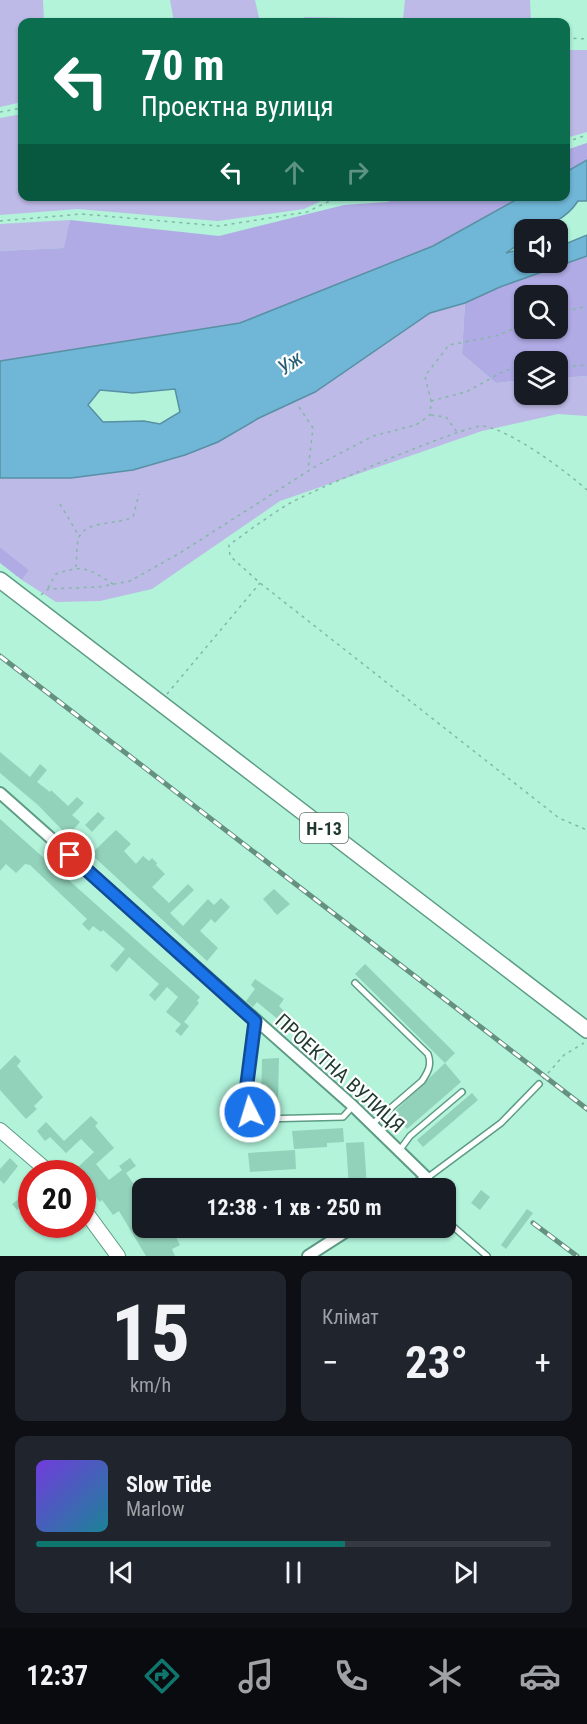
<!DOCTYPE html>
<html lang="uk">
<meta charset="utf-8">
<style>
:root{--surface:#171b24;--page:#20242c;--text:#f1f3f6;--muted:#9ea1a6;--line:#363941;--accent:#0f766e}
body{margin:0;font-family:"Roboto Condensed",sans-serif;background:var(--page);color:var(--text);height:100vh;display:flex;flex-direction:column;font-size:22px;white-space:nowrap}
*{box-sizing:border-box;margin:0}
p{font-size:20px;color:var(--muted)}
.icon{flex:none;width:33px;height:33px;fill:none;stroke:currentColor;stroke-width:2;stroke-linecap:round;stroke-linejoin:round}
.map{position:relative;height:1256px;overflow:hidden}
.panel{display:flex;flex-direction:column;gap:15px;padding:15px;background:#0d0f14;flex:1}
.panel>*{flex:none}
.hud{position:absolute;left:18px;top:18px;width:552px;height:183px;border-radius:12px;box-shadow:0 2px 4px #0004;background:#0b6e4f;color:#fff;overflow:hidden}
.buttons{position:absolute;left:514px;top:219px;display:grid;gap:12px}
.buttons a{display:grid;place-items:center;width:54px;height:54px;border-radius:12px;background:var(--surface);box-shadow:0 2px 4px #0004;font-size:30px}
.speed{position:absolute;left:18px;top:1160px;display:flex;gap:12px;font-size:30px;font-weight:700;text-align:center}
.speed>*{display:grid;place-content:center;width:78px;height:78px;border-radius:50%;background:var(--surface);box-shadow:0 2px 4px #0004;line-height:1}
.speed .limit{border:9px solid #d22;background:#fff;color:#111}
.pin{position:absolute;display:grid;place-items:center;width:51px;height:51px;color:#fff;margin:-26px;border:3px solid #fff;border-radius:50%;box-shadow:0 2px 6px #0007}
.me{position:absolute;width:66px;margin:-33px;rotate:355deg;stroke-linejoin:round;filter:drop-shadow(0 0 4px #0008)}
.turn{display:flex;align-items:center;gap:21px;height:126px;padding:0 24px;font-size:27px}
.turn .icon{width:78px;height:78px;stroke-width:2.5}
.turn b{display:block;font-size:42px;line-height:51px}
.lanes{display:flex;align-items:center;height:57px;padding:0 24px;background:#0003;justify-content:center;gap:30px;direction:ltr}
.lanes .off{opacity:.35}
.big{font-size:45px;font-weight:700;line-height:1.1}
.panel .card{flex:1;display:flex;flex-direction:column;justify-content:center;gap:9px;min-width:0;padding:0 21px;border-radius:12px;background:var(--page)}
.panel .dial{align-items:center;gap:0}
.dial b{font-size:78px;line-height:1}
.song{display:flex;align-items:center;gap:18px}
.cover{width:72px;height:72px;border-radius:9px;background:linear-gradient(135deg,hsl(260 70% 55%),hsl(190 70% 35%))}
.played{height:6px;border-radius:3px;background:linear-gradient(90deg,var(--accent) 60%,var(--line) 60%)}
.keys{display:flex;justify-content:space-around;direction:ltr}
.heat{display:flex;justify-content:space-between;align-items:center;font-size:33px;direction:ltr}
.panel .tiles{flex:1;display:grid;gap:15px;grid-template-columns:1fr 1fr}
.card:last-child{grid-column:span 2}
.trip{position:absolute;left:132px;top:1178px;width:324px;height:60px;border-radius:12px;background:var(--surface);box-shadow:0 2px 4px #0004;font-weight:700;line-height:60px;text-align:center}
.dock{display:flex;height:96px;justify-content:space-around;align-items:center;background:#090b0e;color:var(--muted)}
.dock .icon{width:42px;height:42px}
.dock .current{color:var(--accent)}
.dock b{font-size:27px;color:var(--text)}
.map>svg:first-child{display:block}
</style>
<div class="map">
<svg width="587" height="1256" viewBox="0 0 587 1256">
<rect width="100%" height="100%" fill="#b2f3da"/>
<!-- green -->
<g fill="#bebae7">
<path d="M0,0H43L44,22H22V102L0,107Z"/>
<path d="M170,0H255L260,22H174Z"/>
<path d="M405,0H530L531,22H305L304,17L403,19Z"/>
<path d="M566,50H587V132L566,138Z"/>
<path d="M22,114V196L329,197L304,209L218,221L78,209L0,215V118Z"/>
<path d="M70,220L65,248L0,251V224Z"/>
<path d="M465,303L462,354L496,383L525,380V394H558V378L587,376V416L558,414L482,431L280,501L152,589L100,601L56,602L22,580L29,570L0,547V478C84,478 139,473 218,442L430,313Z"/>
</g>
<!-- forest -->
<g fill="#b0aae5" fill-rule="evenodd">
<path d="M587,143V160L566,172V150Z"/>
<path d="M405,197H521L433,246L240,323L0,361V251L64,248L70,220L219,236L344,205L387,202Z"/>
<path d="M587,256V376L558,378V362H525V380L496,383L462,354L465,303L500,287ZM525,296H558V328H525Z"/>
<path d="M0,547L29,570L22,580L0,563Z"/>
</g>
<!-- water -->
<path fill="#70b6d6" stroke="#5890a4" stroke-width="1.5" fill-rule="evenodd" d="M587,160V201H578C567,218 545,230 525,230V240L506,253L525,248V262H558V247L587,235V256L500,287L465,303L430,313L315,392L259,418L218,442L185,455L133,470L71,478H0V361L240,323L433,246L521,197L566,196V172ZM175,389L180,412L160,424L144,421L103,422L88,405L100,390L133,393Z"/>
<!-- building -->
<g fill="#92d2ba">
<path d="M0,752L30,777L40,764L47,770L37,782L50,792L51,790L68,806L77,797L84,803L72,815L80,822L68,836L38,805L0,773Z"/>
<path d="M98,812L105,818L92,832L85,825Z"/>
<path d="M0,819L200,997L197,1001L199,1003L184,1022L189,1026L181,1036L175,1031L181,1024L166,1012L178,997L167,987L155,1001L149,995L159,984L129,957L117,972L110,966L125,949L103,930L101,932L93,926L89,931L82,924L87,919L30,865L25,864L16,873L6,864L0,871Z"/>
<path d="M116,830L131,844L124,851L136,864L143,856L149,861L152,858L157,863L156,865L165,874L152,887L169,903L188,884L194,890L170,913L183,926L208,899L214,905L221,898L230,907L215,923L211,919L200,931L218,948L207,961L91,854Z"/>
<path d="M274,889L290,904L277,915L263,899Z"/>
<path d="M365,964L455,1053L445,1063L355,974Z"/>
<path d="M255,979L284,999L279,1006L287,1014L280,1021L257,1002L253,1007L246,1001L255,989L251,985Z"/>
<path d="M15,1055L21,1061L17,1066L43,1097L34,1106L37,1109L26,1119L0,1090V1070Z"/>
<path d="M279,1058L278,1102L261,1103L262,1059Z"/>
<path d="M445,1063L461,1082L407,1129L393,1113Z"/>
<path d="M472,1093L478,1100L423,1147L417,1140Z"/>
<path d="M91,1116L98,1123L95,1126L114,1148L96,1164L109,1180L122,1170L119,1166L130,1158L136,1166L126,1173L142,1196V1227H171L180,1245L172,1249L175,1256H146L119,1211L113,1215L102,1200L100,1202L92,1192L95,1191L77,1168L94,1152L81,1139L66,1153L50,1137L45,1141L37,1131L46,1122L64,1141Z"/>
<path d="M343,1128L344,1142L327,1143V1147L294,1149L292,1131Z"/>
<path d="M364,1142L367,1188H349L346,1143Z"/>
<path d="M295,1150L296,1169L250,1172L248,1153Z"/>
<path d="M10,1158L18,1166L4,1184L0,1180V1169Z"/>
<path d="M481,1190L490,1197L480,1210L471,1203Z"/>
<path d="M26,1194L32,1202V1221L21,1207L17,1210L12,1204Z"/>
<path d="M527,1209L533,1213L506,1249L501,1245Z"/>
</g>
<g fill="none" stroke-linecap="round" stroke-linejoin="round">
<defs>
<g id="lane">
<path d="M355,983L428,1054C432,1065 428,1072 422,1081L371,1125"/>
<path d="M255,1021L246,1091L250,1112L261,1119L343,1117L353,1106"/>
<path d="M399,1151L410,1136L462,1092"/>
<path d="M427,1178L501,1123L539,1084"/>
<path d="M449,1223L487,1256"/>
</g>
<g id="street">
<path d="M0,793L353,1106L427,1178L412,1188"/>
<path d="M308,1256L353,1227"/>
</g>
<g id="secondary">
<path d="M0,1130L50,1173"/>
<path d="M82,1207L118,1256"/>
</g>
<path id="primary" d="M0,580L587,1030"/>
</defs>
<!-- lane casing -->
<use href="#lane" stroke="#5d9b84" stroke-width="8"/>
<!-- street casing -->
<use href="#street" stroke="#5d9b84" stroke-width="14"/>
<!-- secondary casing -->
<use href="#secondary" stroke="#5d9b84" stroke-width="16"/>
<!-- primary casing -->
<use href="#primary" stroke="#5d9b84" stroke-width="18"/>
<!-- path -->
<g stroke="#83b8a4" stroke-width="1.5" stroke-dasharray="3 4.5" stroke-linecap="butt">
<path d="M566,38L587,39"/>
<path d="M0,112L22,108"/>
<path d="M566,142L587,135"/>
<path d="M351,196L374,199L384,196"/>
<path d="M0,221L82,214L219,226L307,212L340,196"/>
<path d="M558,313L587,306"/>
<path d="M558,367L587,365"/>
<path d="M431,401L466,392L506,370L525,369"/>
<path d="M299,407L313,428L308,470"/>
<path d="M431,415L446,417L457,432"/>
<path d="M587,490C566,471 511,430 483,426C467,424 305,493 285,506C266,518 247,532 229,545L230,556L260,583L559,818L587,830"/>
<path d="M60,504L79,536"/>
<path d="M76,567C77,559 76,545 79,537C87,520 118,525 133,517L139,494"/>
<path d="M48,588L56,574C84,564 89,569 113,584"/>
<path d="M41,595L48,589L99,587L130,581L180,553L316,466L373,436L416,425L430,415L431,401L425,376L449,345L496,336L525,324"/>
<path d="M167,694L260,583"/>
<path d="M543,1079L564,1055L584,1043"/>
</g>
<!-- lane -->
<use href="#lane" stroke="#fff" stroke-width="5"/>
<!-- street -->
<use href="#street" stroke="#fff" stroke-width="10"/>
<!-- secondary -->
<use href="#secondary" stroke="#fff" stroke-width="14"/>
<!-- primary -->
<use href="#primary" stroke="#fff" stroke-width="15"/>
<defs>
<g id="rail">
<path d="M0,656L587,1109"/>
<path d="M533,1223L577,1256"/>
</g>
</defs>
<!-- rail casing -->
<use href="#rail" stroke="#659180" stroke-width="5"/>
<!-- rail -->
<use href="#rail" stroke="#fff" stroke-width="3" stroke-dasharray="9" stroke-linecap="butt"/>
</g>
<g fill="none" stroke-linecap="round" stroke-linejoin="round">
<defs>
<path id="route" d="M70,855L255,1021L246,1091L250,1112"/>
</defs>
<!-- route casing -->
<use href="#route" stroke="#114b97" stroke-width="15"/>
<!-- route -->
<use href="#route" stroke="#1a73e8" stroke-width="10"/>
</g>
<g text-anchor="middle" dominant-baseline="central" stroke-width="4.5" stroke-linejoin="round" paint-order="stroke">
<!-- shield labels -->
<rect fill="#fff" stroke="#62746d" stroke-width="1.5" x="300" y="813" width="48" height="30" rx="4.5"/>
<g font-size="18" font-weight="bold" fill="#1f392f">
<text x="324" y="828">Н-13</text>
</g>
<!-- street labels -->
<g font-size="20" fill="#1f392f" stroke="#fff">
<text transform="translate(340 1073) rotate(42)">ПРОЕКТНА ВУЛИЦЯ</text>
</g>
<!-- water labels -->
<g font-size="21" font-style="italic" fill="#275e75" stroke="#fff">
<text transform="translate(290 363) rotate(-34)">Уж</text>
</g>
</g>
</svg>
<div class="buttons">
<a><svg class="icon" aria-label="sound" viewBox="0 0 24 24"><path d="M4 9h4l5-4v14l-5-4H4zM17 9q2 3 0 6"/></svg></a>
<a><svg class="icon" aria-label="search" viewBox="0 0 24 24"><circle cx="10" cy="10" r="6"/><path d="M15 15l6 6"/></svg></a>
<a><svg class="icon" aria-label="layers" viewBox="0 0 24 24"><path d="M12 4l9 5-9 5-9-5zM3 14l9 5 9-5"/></svg></a>
</div>
<div class="speed"><div class="limit">20</div></div>
<div class="pin" style="left:70px;top:855px;background:#d93025"><svg class="icon" aria-label="arrive" viewBox="0 0 24 24"><path d="M6 21V4h12l-3 4 3 4H6"/></svg></div>
<svg class="me" style="left:250px;top:1112px" viewBox="-20 -20 40 40"><circle r="17" fill="#1a73e8" stroke="#fff" stroke-width="3"/><path d="M0-11L8 9 0 5-8 9z" fill="#fff"/></svg>
<div class="trip">12:38 · 1 хв · 250 m</div>
<div class="hud">
<div class="turn"><svg class="icon" aria-label="left" viewBox="0 0 24 24"><path d="M17 20v-9H6M10 6l-5 5 5 5"/></svg><div><b>70 m</b>Проектна вулиця</div></div>
<div class="lanes"><svg class="icon" aria-label="left" viewBox="0 0 24 24"><path d="M17 20v-9H6M10 6l-5 5 5 5"/></svg><svg class="icon off" aria-label="ahead" viewBox="0 0 24 24"><path d="M12 20V5M6 11l6-6 6 6"/></svg><svg class="icon off" aria-label="right" viewBox="0 0 24 24"><path d="M7 20v-9h11M14 6l5 5-5 5"/></svg></div>
</div>
</div>
<section class="panel">
<div class="tiles">
<div class="card dial"><b>15</b><p>km/h</p></div>
<div class="card"><p>Клімат</p>
<div class="heat"><a>−</a><b class="big">23°</b><a>+</a></div>
</div>
<div class="card">
<div class="song"><i class="cover"></i><div><b>Slow Tide</b><p>Marlow</p></div></div>
<div class="played"></div>
<div class="keys"><svg class="icon" aria-label="previous" viewBox="0 0 24 24"><path d="M18 5L8 12l10 7zM5 5v14"/></svg><svg class="icon" aria-label="pause" viewBox="0 0 24 24"><path d="M8 5v14M16 5v14"/></svg><svg class="icon" aria-label="next" viewBox="0 0 24 24"><path d="M6 5l10 7-10 7zM19 5v14"/></svg></div>
</div>
</div>
</section>
<nav class="dock">
<b>12:37</b>
<svg class="icon current" aria-label="directions" viewBox="0 0 24 24"><path d="M12 3l9 9-9 9-9-9zM9 14v-3h6M13 9l2 2-2 2"/></svg>
<svg class="icon" aria-label="music" viewBox="0 0 24 24"><path d="M9 18V5l10-2v13"/><circle cx="6" cy="18" r="3"/><circle cx="16" cy="16" r="3"/></svg>
<svg class="icon" aria-label="phone" viewBox="0 0 24 24"><path d="M5 4h4l2 5-3 2q2 4 5 5l2-3 5 2v4C11 20 4 13 5 4z"/></svg>
<svg class="icon" aria-label="climate" viewBox="0 0 24 24"><path d="M12 3v18M4 7l16 10M4 17L20 7"/></svg>
<svg class="icon" aria-label="car" viewBox="0 0 24 24"><path d="M5 17H2v-5l4-1 3-4h7l3 4 3 1v5h-3M9 17h6M6 11h13"/><circle cx="7" cy="17" r="2"/><circle cx="17" cy="17" r="2"/></svg>
</nav>
